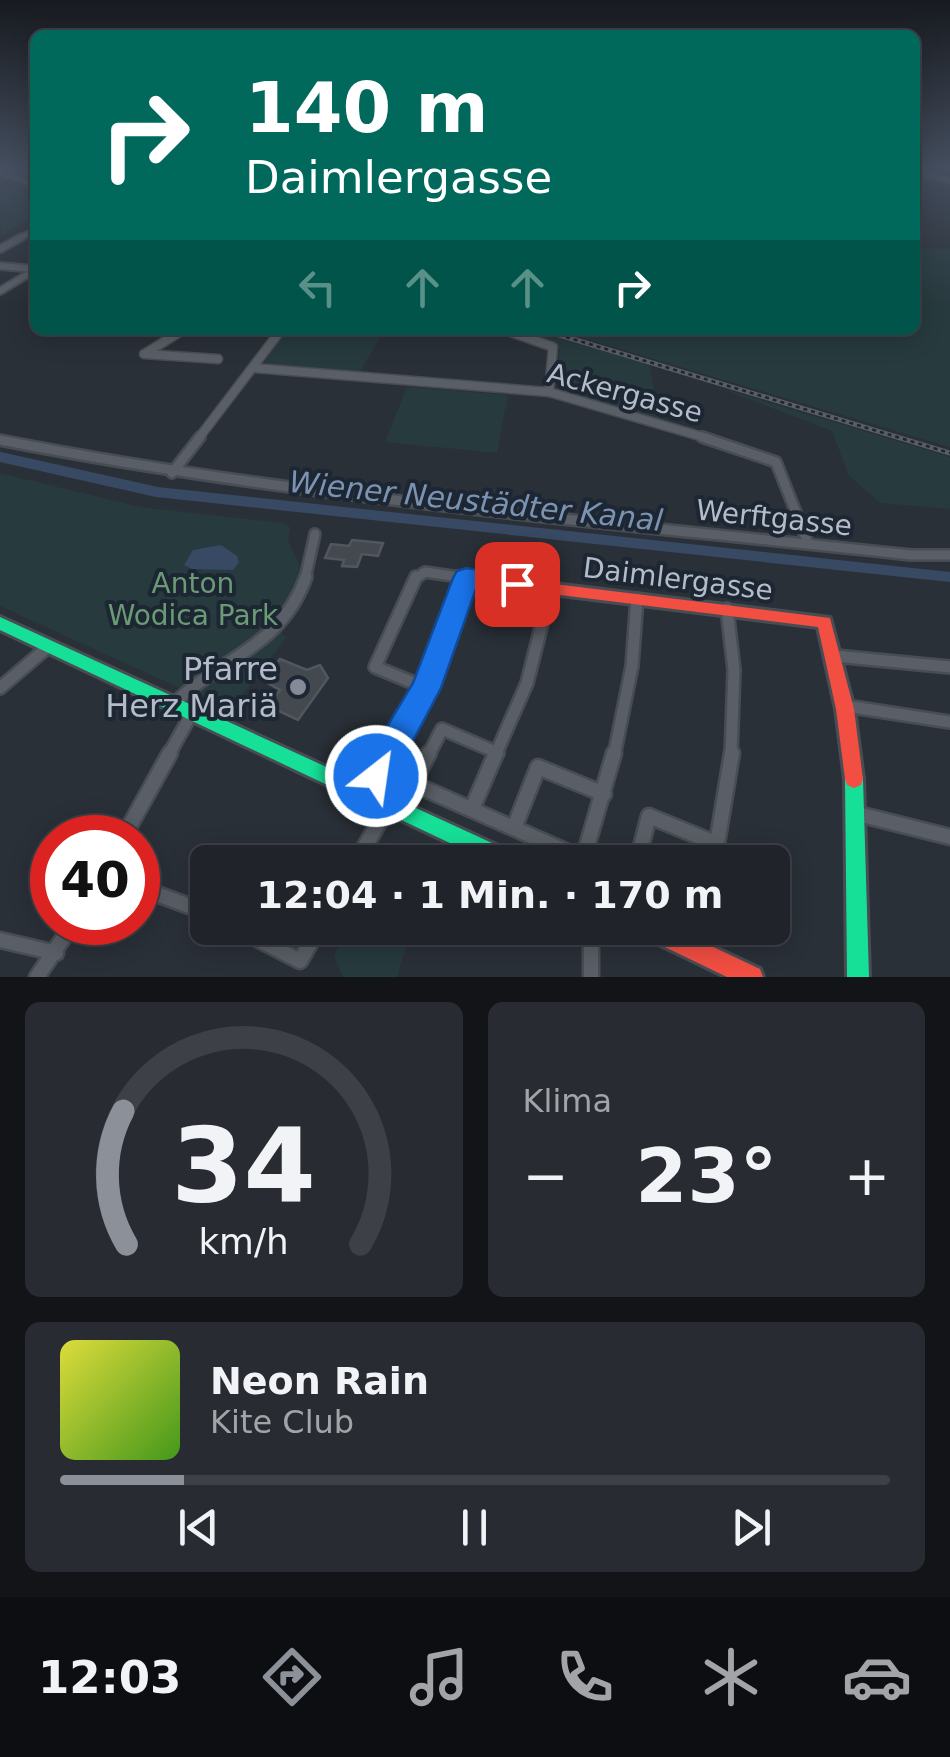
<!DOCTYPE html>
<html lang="de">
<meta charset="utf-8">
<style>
:root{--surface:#20242a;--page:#282c32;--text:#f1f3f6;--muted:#a2a4a8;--line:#3d4147;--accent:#8c9099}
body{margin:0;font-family:"DejaVu Sans",sans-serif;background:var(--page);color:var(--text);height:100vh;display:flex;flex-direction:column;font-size:38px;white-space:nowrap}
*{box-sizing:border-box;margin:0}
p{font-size:32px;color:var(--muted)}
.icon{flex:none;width:55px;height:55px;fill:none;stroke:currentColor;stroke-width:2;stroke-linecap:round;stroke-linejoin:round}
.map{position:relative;height:977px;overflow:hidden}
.side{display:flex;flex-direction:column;gap:25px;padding:25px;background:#121417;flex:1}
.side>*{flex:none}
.banner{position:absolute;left:30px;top:30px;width:890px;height:305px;border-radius:15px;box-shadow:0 5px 25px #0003,0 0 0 2px var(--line);background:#00695c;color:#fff;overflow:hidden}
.speed{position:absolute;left:30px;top:815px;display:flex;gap:20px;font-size:50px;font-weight:700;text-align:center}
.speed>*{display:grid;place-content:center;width:130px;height:130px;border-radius:50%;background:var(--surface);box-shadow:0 5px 25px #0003,0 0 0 2px var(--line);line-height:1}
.speed .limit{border:15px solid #d22;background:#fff;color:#111}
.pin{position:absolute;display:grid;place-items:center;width:85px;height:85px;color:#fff;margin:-42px;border-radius:20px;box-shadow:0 5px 15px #0006}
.me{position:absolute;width:110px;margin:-55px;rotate:30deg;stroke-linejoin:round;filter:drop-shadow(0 0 8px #0008)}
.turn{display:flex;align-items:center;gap:35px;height:210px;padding:0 50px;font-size:45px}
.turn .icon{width:130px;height:130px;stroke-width:2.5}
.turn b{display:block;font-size:70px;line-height:85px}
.lanes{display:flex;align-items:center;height:95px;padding:0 50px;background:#0003;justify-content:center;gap:50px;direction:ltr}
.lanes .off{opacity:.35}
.big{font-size:75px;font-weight:700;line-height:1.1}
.side .widget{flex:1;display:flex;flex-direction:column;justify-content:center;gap:15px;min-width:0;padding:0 35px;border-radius:15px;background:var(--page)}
.side .dial{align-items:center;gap:0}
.dial svg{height:260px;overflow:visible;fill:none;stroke:var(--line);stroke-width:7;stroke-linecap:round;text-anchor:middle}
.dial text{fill:var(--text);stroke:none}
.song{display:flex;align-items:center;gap:30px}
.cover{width:120px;height:120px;border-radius:15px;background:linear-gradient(135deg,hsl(60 70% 55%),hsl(100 70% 35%))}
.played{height:10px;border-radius:5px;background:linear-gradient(90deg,var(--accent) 15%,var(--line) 15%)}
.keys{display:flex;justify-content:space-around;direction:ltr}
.heat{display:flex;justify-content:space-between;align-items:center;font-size:55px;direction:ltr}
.side .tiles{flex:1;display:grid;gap:25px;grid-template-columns:1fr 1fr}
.widget:last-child{grid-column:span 2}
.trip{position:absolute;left:190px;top:845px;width:600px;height:100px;border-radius:15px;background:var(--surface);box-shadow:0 5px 25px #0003,0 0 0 2px var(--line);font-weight:700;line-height:100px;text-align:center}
.menu{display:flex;height:160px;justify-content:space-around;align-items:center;background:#0d0e11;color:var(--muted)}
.menu .icon{width:70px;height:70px}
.menu .current{color:var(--accent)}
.menu b{font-size:45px;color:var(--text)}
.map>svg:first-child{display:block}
</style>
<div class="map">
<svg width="950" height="977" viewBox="0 0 950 977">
<rect width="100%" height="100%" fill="#2a3038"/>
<!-- green -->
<g fill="#273a3e">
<path d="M24,184L35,187V217L0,235L5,228H0V185L3,189Z"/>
<path d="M915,248L950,249V447L556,330H915Z"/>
<path d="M297,330H384L358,375L261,369L282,335Z"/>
<path d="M504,330H536L649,365L660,423L559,396V347Z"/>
<path d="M714,386L950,457V509L880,503L849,476L832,431Z"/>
<path d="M407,387L508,395L497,453L385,442Z"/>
<path d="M0,473L140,507L283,523L290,527L288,540L305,579L275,624L286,638L230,711L0,606Z"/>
<path d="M349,928H396L410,934L397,977H343L334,956Z"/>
</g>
<!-- water -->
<path fill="#384963" d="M221,545L237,556L239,562L233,570L192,569L184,565L193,550Z"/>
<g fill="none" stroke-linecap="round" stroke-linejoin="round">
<!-- canal -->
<path stroke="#384963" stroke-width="10" d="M0,457L157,492L950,577"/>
</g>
<!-- building -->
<g fill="#444950" stroke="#52575f" stroke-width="2.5">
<path d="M352,540L383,543L378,556L362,554L357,567L342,566L344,560L325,558L331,544L349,546Z"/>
<path d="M280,659L307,670L320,665L328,678L298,720L268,706L280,690L262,680Z"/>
</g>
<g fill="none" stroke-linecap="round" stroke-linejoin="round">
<defs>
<g id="street-far5">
<path d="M0,172L35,185"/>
<path d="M915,172L950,181"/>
<path d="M18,239L35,230"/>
</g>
<g id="street-far4">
<path d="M0,249L22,237"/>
<path d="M0,266L35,269"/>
<path d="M0,291L35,270"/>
</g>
<g id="street-far3">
<path d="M505,330L553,347L549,392"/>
<path d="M146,353L183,330"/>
<path d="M144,354L218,359"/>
<path d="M253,368L549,392L710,439"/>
<path d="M198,439L281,330"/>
</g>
<g id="street-far2">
<path d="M702,437L776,462L808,543"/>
<path d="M0,440C301,499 606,522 911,555H950"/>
<path d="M172,473L200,437"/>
<path d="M305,579L315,534"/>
<path d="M415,579L425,572L466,578"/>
</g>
<g id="street-far1">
<path d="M416,577L375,667L426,688"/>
<path d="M458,577L466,578"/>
<path d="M727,609L734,670L731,756"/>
<path d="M835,656L950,667"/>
<path d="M0,688L49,646"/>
<path d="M174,704C222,656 280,649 306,577"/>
<path d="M846,706L950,722"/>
<path d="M168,756L192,713"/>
<path d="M428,756L442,729L498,753"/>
<path d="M495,756L527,683L551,588"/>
<path d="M614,756L632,666L637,599"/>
</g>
<g id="street">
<path d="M380,769L590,862"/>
<path d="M413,783L429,753"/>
<path d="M472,809L496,753"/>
<path d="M858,814L950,837"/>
<path d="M514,828L538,767L604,794"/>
<path d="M123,838L170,753"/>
<path d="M583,860L614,753"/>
<path d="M356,862L389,805"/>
<path d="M637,862L649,816L717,844"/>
<path d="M714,862L732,753"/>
<path d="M138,887L208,913"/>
<path d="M236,928L300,961L319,928"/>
<path d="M591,928V977"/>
<path d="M738,928L756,935L759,928"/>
<path d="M0,940L56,953"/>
<path d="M37,977L74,922"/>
</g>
<g id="fast">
<path d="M0,617L518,855L521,862H490L0,630Z"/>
<path d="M854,770L861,773L863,779L869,977H847L845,779L847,773Z"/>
</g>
<g id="jam">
<path d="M466,573L830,618L854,709L863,779L861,785L854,788L847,785L845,779L836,709L818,627L471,584L434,688L373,801L366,803L359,801L357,794L359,787L419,686L459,578L461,574Z"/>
<path d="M639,928H673L760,969L763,977H727L642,936Z"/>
</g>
</defs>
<!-- street-far5 casing -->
<use href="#street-far5" stroke="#484c53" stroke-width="8"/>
<!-- street-far4 casing -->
<use href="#street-far4" stroke="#484c53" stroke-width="10"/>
<!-- street-far3 casing -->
<use href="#street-far3" stroke="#484c53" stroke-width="11"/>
<!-- street-far2 casing -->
<use href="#street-far2" stroke="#484c53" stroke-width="14"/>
<!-- street-far1 casing -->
<use href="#street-far1" stroke="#484c53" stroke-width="16"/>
<!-- street casing -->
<use href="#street" stroke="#484c53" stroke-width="19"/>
<!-- fast casing -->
<use href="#fast" stroke="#484c53" stroke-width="6"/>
<!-- jam casing -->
<use href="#jam" stroke="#484c53" stroke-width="6"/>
<!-- street-far5 -->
<use href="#street-far5" stroke="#5a5e66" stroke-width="5"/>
<!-- street-far4 -->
<use href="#street-far4" stroke="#5a5e66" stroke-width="6"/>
<!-- street-far3 -->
<use href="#street-far3" stroke="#5a5e66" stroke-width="8"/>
<!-- street-far2 -->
<use href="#street-far2" stroke="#5a5e66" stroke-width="9"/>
<!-- street-far1 -->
<use href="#street-far1" stroke="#5a5e66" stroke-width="11"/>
<!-- street -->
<use href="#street" stroke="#5a5e66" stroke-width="14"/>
<!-- fast -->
<use href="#fast" fill="#16e098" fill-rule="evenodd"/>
<!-- jam -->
<use href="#jam" fill="#f24e42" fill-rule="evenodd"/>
<defs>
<g id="rail">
<path d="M17,168L35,175"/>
<path d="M543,330L950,453"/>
</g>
</defs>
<!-- rail casing -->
<use href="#rail" stroke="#595d64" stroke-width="5"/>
<!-- rail -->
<use href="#rail" stroke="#1d2633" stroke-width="2.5" stroke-dasharray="4" stroke-linecap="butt"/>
</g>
<!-- sky -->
<linearGradient id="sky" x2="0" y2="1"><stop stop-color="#171a1f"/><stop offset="0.55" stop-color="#444e5e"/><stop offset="1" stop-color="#444e5e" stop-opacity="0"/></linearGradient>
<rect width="950" height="305" fill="url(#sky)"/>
<!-- route -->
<path fill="#1a73e8" stroke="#114b97" stroke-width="2.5" d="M466,568L526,577L530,584L526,591L517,594L476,589L441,688L388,788L376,792L364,788L359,776L364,765L413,683L453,578L457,571Z"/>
<!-- markers -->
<circle fill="#848b96" stroke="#1d2633" stroke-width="4" cx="298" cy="687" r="10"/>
<g text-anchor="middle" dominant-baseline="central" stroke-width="8" stroke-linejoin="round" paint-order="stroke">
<!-- street labels -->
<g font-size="28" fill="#b4bcc9" stroke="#1d2633">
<text transform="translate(625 393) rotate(15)">Ackergasse</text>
<text transform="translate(774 518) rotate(6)">Werftgasse</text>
<text transform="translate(678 579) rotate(7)">Daimlergasse</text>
</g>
<!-- park labels -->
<g font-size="28" fill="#6b9a76" stroke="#1d2633">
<text x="193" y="583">Anton<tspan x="193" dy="32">Wodica Park</tspan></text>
</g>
<!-- water labels -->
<g font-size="30" font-style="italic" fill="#7c92b1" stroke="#1d2633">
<text transform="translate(476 501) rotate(6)">Wiener Neustädter Kanal</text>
</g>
<!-- near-poi labels -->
<g font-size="32" fill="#b4bcc9" stroke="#1d2633" text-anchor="end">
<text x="278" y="669">Pfarre<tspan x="278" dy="37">Herz Mariä</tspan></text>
</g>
</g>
</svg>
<div class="speed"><div class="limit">40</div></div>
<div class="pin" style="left:517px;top:584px;background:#d93025"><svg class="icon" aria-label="arrive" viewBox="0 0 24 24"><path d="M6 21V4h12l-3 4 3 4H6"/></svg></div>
<svg class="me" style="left:376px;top:776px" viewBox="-20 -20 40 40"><circle r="17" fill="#1a73e8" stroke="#fff" stroke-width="3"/><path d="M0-11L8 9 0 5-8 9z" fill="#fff"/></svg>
<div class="trip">12:04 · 1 Min. · 170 m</div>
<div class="banner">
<div class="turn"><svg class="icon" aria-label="right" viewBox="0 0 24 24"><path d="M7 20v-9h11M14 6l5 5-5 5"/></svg><div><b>140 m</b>Daimlergasse</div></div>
<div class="lanes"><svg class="icon off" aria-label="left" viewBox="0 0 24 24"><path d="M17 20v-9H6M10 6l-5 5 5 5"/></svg><svg class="icon off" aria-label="ahead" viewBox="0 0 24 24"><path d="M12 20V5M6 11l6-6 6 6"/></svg><svg class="icon off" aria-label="ahead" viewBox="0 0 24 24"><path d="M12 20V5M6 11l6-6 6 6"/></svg><svg class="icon" aria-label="right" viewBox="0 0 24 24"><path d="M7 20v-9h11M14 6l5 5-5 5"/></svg></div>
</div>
</div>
<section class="side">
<div class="tiles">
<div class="widget dial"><svg viewBox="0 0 100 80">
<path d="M14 69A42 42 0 1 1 86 69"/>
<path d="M14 69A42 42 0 0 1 13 28" stroke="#8c9099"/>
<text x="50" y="56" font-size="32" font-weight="700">34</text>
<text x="50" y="72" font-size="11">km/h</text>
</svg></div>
<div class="widget"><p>Klima</p>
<div class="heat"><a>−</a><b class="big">23°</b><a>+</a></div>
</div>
<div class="widget">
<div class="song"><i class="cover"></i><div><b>Neon Rain</b><p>Kite Club</p></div></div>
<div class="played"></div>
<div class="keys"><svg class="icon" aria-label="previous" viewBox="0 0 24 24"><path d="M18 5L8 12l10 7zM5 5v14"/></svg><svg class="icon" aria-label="pause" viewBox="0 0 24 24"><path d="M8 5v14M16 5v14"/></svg><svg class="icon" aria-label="next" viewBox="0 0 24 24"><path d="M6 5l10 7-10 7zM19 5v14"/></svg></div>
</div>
</div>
</section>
<nav class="menu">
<b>12:03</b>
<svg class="icon current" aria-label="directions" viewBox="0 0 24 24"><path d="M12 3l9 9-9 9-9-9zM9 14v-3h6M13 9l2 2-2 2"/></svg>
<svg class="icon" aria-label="music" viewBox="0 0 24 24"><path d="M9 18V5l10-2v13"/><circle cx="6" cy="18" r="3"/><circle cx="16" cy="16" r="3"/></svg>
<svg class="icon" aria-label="phone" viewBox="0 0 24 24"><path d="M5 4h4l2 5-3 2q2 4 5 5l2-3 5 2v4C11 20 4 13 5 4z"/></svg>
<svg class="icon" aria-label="climate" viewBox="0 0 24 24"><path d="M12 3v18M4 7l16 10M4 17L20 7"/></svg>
<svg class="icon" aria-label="car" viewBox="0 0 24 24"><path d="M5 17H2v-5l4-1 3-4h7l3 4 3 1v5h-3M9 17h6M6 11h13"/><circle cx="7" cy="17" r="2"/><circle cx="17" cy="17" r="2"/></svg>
</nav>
